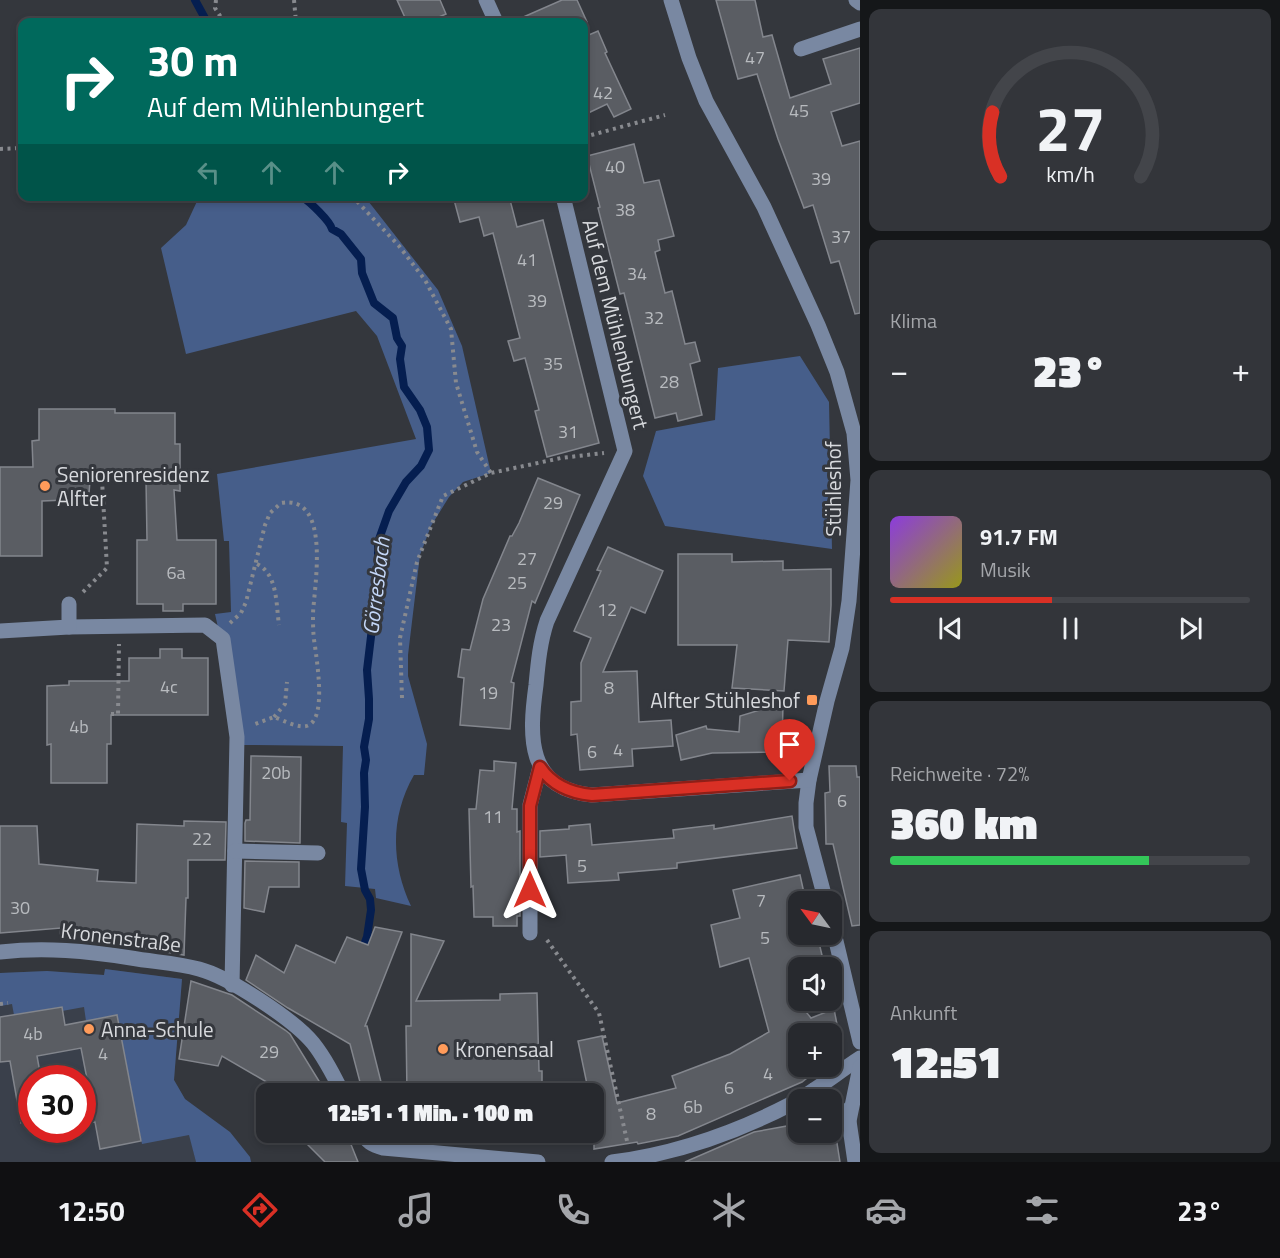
<!DOCTYPE html>
<html lang="de">
<meta charset="utf-8">
<style>
:root{--surface:#27292e;--page:#33353a;--text:#f1f3f6;--muted:#a4a6aa;--line:#43454a;--accent:#d93025}
body{margin:0;font-family:"Titillium Web",sans-serif;background:var(--page);color:var(--text);height:100vh;display:flex;flex-direction:column;font-size:22px;white-space:nowrap}
*{box-sizing:border-box;margin:0}
p{font-size:20px;color:var(--muted)}
.icon{flex:none;width:33px;height:33px;fill:none;stroke:currentColor;stroke-width:2;stroke-linecap:round;stroke-linejoin:round}
.map{position:relative;flex:1;overflow:hidden}
.details{display:flex;flex-direction:column;gap:9px;padding:9px;background:#151719;width:420px}
.details>*{flex:none}
.top-card{position:absolute;left:18px;top:18px;width:570px;height:183px;border-radius:12px;box-shadow:0 3px 9px #0003,0 0 0 2px var(--line);background:#00695c;color:#fff;overflow:hidden}
.needle{width:39px;rotate:303deg}
.buttons{position:absolute;left:788px;top:891px;display:grid;gap:12px}
.buttons a{display:grid;place-items:center;width:54px;height:54px;border-radius:12px;background:var(--surface);box-shadow:0 3px 9px #0003,0 0 0 2px var(--line);font-size:30px}
.speed{position:absolute;left:18px;top:1065px;display:flex;gap:12px;font-size:30px;font-weight:700;text-align:center}
.speed>*{display:grid;place-content:center;width:78px;height:78px;border-radius:50%;background:var(--surface);box-shadow:0 3px 9px #0003,0 0 0 2px var(--line);line-height:1}
.speed .limit{border:9px solid #d22;background:#fff;color:#111}
.pin{position:absolute;display:grid;place-items:center;width:51px;height:51px;color:#fff;margin:-62px -26px;border-radius:50% 50% 50% 0;rotate:-45deg;box-shadow:0 0 6px #0007}
.pin .icon{rotate:45deg}
.me{position:absolute;width:66px;margin:-33px;rotate:0deg;stroke-linejoin:round;filter:drop-shadow(0 0 4px #0008)}
.turn{display:flex;align-items:center;gap:21px;height:126px;padding:0 30px;font-size:27px}
.turn .icon{width:78px;height:78px;stroke-width:2.5}
.turn b{display:block;font-size:42px;line-height:51px}
.lanes{display:flex;align-items:center;height:57px;padding:0 30px;background:#0003;justify-content:center;gap:30px;direction:ltr}
.lanes .off{opacity:.35}
.big{font-size:45px;font-weight:800;line-height:1.1}
.details .card{flex:1;display:flex;flex-direction:column;justify-content:center;gap:9px;min-width:0;padding:0 21px;border-radius:12px;background:var(--page)}
.details .dial{align-items:center;gap:0}
.dial svg{height:156px;overflow:visible;fill:none;stroke:var(--line);stroke-width:7;stroke-linecap:round;text-anchor:middle}
.dial text{fill:var(--text);stroke:none}
.song{display:flex;align-items:center;gap:18px}
.cover{width:72px;height:72px;border-radius:9px;background:linear-gradient(135deg,hsl(270 70% 55%),hsl(60 70% 35%))}
.played{height:6px;border-radius:3px;background:linear-gradient(90deg,var(--accent) 45%,var(--line) 45%)}
.keys{display:flex;justify-content:space-around;direction:ltr}
.heat{display:flex;justify-content:space-between;align-items:center;font-size:33px;direction:ltr}
.charge{height:9px;border-radius:4px;background:linear-gradient(90deg,#34c759 72%,var(--line) 0)}
.trip{position:absolute;left:256px;top:1083px;width:348px;height:60px;border-radius:12px;background:var(--surface);box-shadow:0 3px 9px #0003,0 0 0 2px var(--line);font-weight:800;line-height:60px;text-align:center}
.dock{display:flex;height:96px;justify-content:space-around;align-items:center;background:#101012;color:var(--muted)}
.dock .icon{width:42px;height:42px}
.dock .current{color:var(--accent)}
.dock b{font-size:27px;color:var(--text)}
main{display:flex;flex:1;min-height:0}
.map>svg:first-child{display:block}
</style>
<main>
<div class="map">
<svg width="860" height="1162" viewBox="0 0 860 1162">
<rect width="100%" height="100%" fill="#34373d"/>
<!-- built -->
<path fill="#3a404b" fill-rule="evenodd" d="M105,969L182,979L174,1080L185,1099L190,1136L196,1162H0V973L47,971L104,975ZM32,1078H82V1130H32Z"/>
<!-- green -->
<g fill="#465e8a">
<path d="M199,197H365L438,290L462,346L491,473L463,482L449,497L431,526L420,555L408,655V676L427,744L424,775H414C390,817 391,863 411,906L376,898L375,889L345,886L347,823L341,822L343,746L244,745L215,614L231,612L229,541H224L217,474L416,439L377,336L356,311L186,354L161,248L186,225Z"/>
<path d="M800,356L829,402L832,549L665,526L643,476L656,431L715,420L718,368Z"/>
<path d="M105,969L182,979L174,1080L185,1099L230,1132L250,1157L251,1162H196L189,1135L142,1144L117,1016L86,1021L84,1007L62,1011L61,1007L14,1015L12,1004L0,1006V973L47,971L104,975Z"/>
</g>
<g fill="none" stroke-linecap="round" stroke-linejoin="round">
<!-- stream -->
<g stroke="#051e50" stroke-width="8">
<path d="M195,0L207,22"/>
<path d="M301,196C310,202 330,221 332,229L341,234L361,259L362,273L374,303L393,318L397,338L402,346L400,359L404,387L420,410L427,427L429,450L421,466L406,482L389,511L378,542V578L367,670L369,699V719L364,747L366,760L364,773L365,807L361,869L365,890L370,899L371,910L367,937L361,953"/>
</g>
</g>
<!-- building -->
<g fill="#5a5d63" stroke="#83868d" stroke-width="1.5">
<path d="M397,0H440L446,14L427,22H407Z"/>
<path d="M562,0H577L587,22H512Z"/>
<path d="M716,0H755L763,37L772,35L790,98L831,84L823,59L860,48V103L831,112L842,146L860,141V313L855,314L839,261L831,263L813,205L804,208L778,139L757,74L738,79Z"/>
<path d="M598,31L607,52L605,53L631,109L614,117L607,104L584,115V37Z"/>
<path d="M634,144L644,183L659,180L674,236L658,240L660,250L655,252L665,293L672,291L685,344L695,342L700,361L690,364L702,415L678,421L676,413L655,418L624,293L620,294L598,208L600,207L587,156Z"/>
<path d="M453,196H509L517,227L543,220L599,443L547,457L535,411L539,410L525,358L514,361L508,341L520,338L493,233L484,236L479,217L460,222Z"/>
<path d="M39,409H115V413H175V444H180V491L174,490L177,540H216V604H183V611H163V604H137V540H147L146,480H90L89,494H66V500L42,501V556H0V467H33L32,441L39,440Z"/>
<path d="M538,478L580,495L535,603L532,601L511,682L514,683L510,729L460,725L464,678L458,677L462,649L470,650L483,599L510,536H512L519,523Z"/>
<path d="M608,547L663,571L645,613L631,607L603,672L637,671L639,722L671,720L673,746L632,749L633,766L580,770L577,734L571,735V702L581,701V663L591,638L574,631L601,571L597,570Z"/>
<path d="M678,554H732V562L783,561V570L831,569V605L829,642L788,640L784,691L732,688L737,645H678Z"/>
<path d="M160,649H182V658H208V715H111V744H107V783H51V744L47,745V686L69,685V681H129V658H160Z"/>
<path d="M783,703L782,752L712,753L681,760L676,735L706,726L707,729L739,732L740,716Z"/>
<path d="M251,756L301,757L300,843L245,841V823L246,820H250Z"/>
<path d="M494,761L516,763L512,809H517V832L520,831V916H517V926H493V917H474L473,886L471,887L469,809H476L480,770L494,771Z"/>
<path d="M829,766H856L857,777H860V925L852,926L833,844H826L825,793L830,792Z"/>
<path d="M792,816L797,848L677,863V868L618,873L619,880L568,883L566,855L540,857V831L569,829V826L590,824L592,845L674,838L673,830L714,825V829Z"/>
<path d="M184,821L226,822L225,860H188V898H186L184,955L60,934L61,928L0,933V826H37L39,864L98,870L97,881L136,883L137,824L184,826Z"/>
<path d="M245,861L299,862V887H269L264,912L244,908Z"/>
<path d="M800,875L806,902H798V934H817L825,968H798V1002L811,1018L834,1009L842,1050L831,1059V1034H798V1066H822L802,1082L678,1136L638,1144L637,1142L594,1149V1094H589L578,1041L602,1036L617,1103L676,1088L672,1076L730,1054L769,1032L749,958L720,967L711,925L740,918L733,890Z"/>
<path d="M375,927L402,932L365,1026H367L381,1082L361,1086L350,1044L288,1008L246,980L256,955L284,973L296,945L335,963L347,937L368,945Z"/>
<path d="M411,934L444,941L416,1001L500,1000V994L537,993L539,1071H542V1094H407L406,1026H411Z"/>
<path d="M191,981L232,995L285,1030L290,1034L327,1094H261L270,1084L222,1056L218,1066L179,1059Z"/>
<path d="M62,1007L65,1025L117,1015L141,1141L100,1149L95,1122L82,1124V1085L88,1084L81,1048L37,1056L41,1078H32V1122L21,1123L10,1061L0,1062V1017Z"/>
<path d="M831,1118H833L840,1162H685L754,1132L798,1124V1132H831Z"/>
<path d="M295,1132H346L358,1162H325Z"/>
</g>
<g fill="none" stroke-linecap="round" stroke-linejoin="round">
<!-- path -->
<g stroke="#888a8f" stroke-width="4" stroke-dasharray="3 4.5" stroke-linecap="butt">
<path d="M216,0L215,8L224,22"/>
<path d="M294,0L296,22"/>
<path d="M584,137L665,115"/>
<path d="M0,149L22,148"/>
<path d="M352,196L399,246L425,280L451,329L456,383L477,452L491,473"/>
<path d="M257,564C278,574 276,605 279,625"/>
<path d="M83,592L107,568L102,480"/>
<path d="M230,623L241,613L246,602L265,525L270,513L281,503C332,494 314,587 313,614C313,625 313,635 315,646C317,663 326,716 309,725C300,730 283,720 274,717L255,724"/>
<path d="M402,698L400,638L417,562L443,496L491,473L561,458L604,453"/>
<path d="M111,714H118L119,644"/>
<path d="M274,717L285,704L287,682"/>
<path d="M547,940L599,1013L627,1141"/>
<path d="M0,1004L8,1003"/>
</g>
<!-- minor -->
<g stroke="#7988a2" stroke-width="15">
<path d="M486,0L496,22"/>
<path d="M671,0L689,58L706,101L764,207L818,325L837,372L854,433L858,480L849,601L842,648L827,701L809,780L806,803V827L826,902"/>
<path d="M856,0L860,3"/>
<path d="M801,49L860,29"/>
<path d="M563,196L625,451L547,621C540,642 538,663 536,685C529,736 526,789 592,795L809,780"/>
<path d="M69,627L205,625L223,639L237,737L232,985"/>
<path d="M0,631L69,627V604"/>
<path d="M235,851L318,853"/>
<path d="M831,920L860,1042"/>
<path d="M530,933V805L540,767"/>
<path d="M0,952C45,947 87,951 131,958C154,962 177,963 199,969C229,977 293,1019 313,1043C325,1058 334,1076 343,1094"/>
<path d="M814,1090C830,1094 839,1108 849,1121"/>
<path d="M361,1132C367,1142 372,1145 383,1148L538,1162"/>
<path d="M612,1162C675,1154 735,1133 791,1104C815,1091 837,1073 860,1058"/>
<path d="M855,1162L849,1121L860,1067"/>
</g>
</g>
<g fill="none" stroke-linecap="round" stroke-linejoin="round">
<defs>
<path id="route" d="M530,890V806L540,767C552,785 570,793 592,795L790,781"/>
</defs>
<!-- route casing -->
<use href="#route" stroke="#8d1f18" stroke-width="15"/>
<!-- route -->
<use href="#route" stroke="#d93025" stroke-width="10"/>
</g>
<!-- markers -->
<g fill="#ff9b5a" stroke="#34373d" stroke-width="2">
<circle cx="45" cy="486" r="6"/>
<rect x="806" y="694" width="12" height="12" rx="3"/>
<circle cx="89" cy="1029" r="6"/>
<circle cx="443" cy="1049" r="6"/>
</g>
<g text-anchor="middle" dominant-baseline="central" stroke-width="6" stroke-linejoin="round" paint-order="stroke">
<!-- number labels -->
<g font-size="18" fill="#b8bbbf">
<text x="755" y="57">47</text>
<text x="603" y="92">42</text>
<text x="799" y="110">45</text>
<text x="615" y="166">40</text>
<text x="821" y="178">39</text>
<text x="625" y="209">38</text>
<text x="841" y="236">37</text>
<text x="527" y="259">41</text>
<text x="637" y="273">34</text>
<text x="537" y="300">39</text>
<text x="654" y="317">32</text>
<text x="553" y="363">35</text>
<text x="669" y="381">28</text>
<text x="568" y="431">31</text>
<text x="553" y="502">29</text>
<text x="527" y="558">27</text>
<text x="176" y="572">6a</text>
<text x="517" y="582">25</text>
<text x="607" y="609">12</text>
<text x="501" y="624">23</text>
<text x="169" y="686">4c</text>
<text x="609" y="687">8</text>
<text x="488" y="692">19</text>
<text x="79" y="726">4b</text>
<text x="618" y="749">4</text>
<text x="592" y="751">6</text>
<text x="276" y="772">20b</text>
<text x="842" y="800">6</text>
<text x="493" y="816">11</text>
<text x="202" y="838">22</text>
<text x="582" y="865">5</text>
<text x="761" y="900">7</text>
<text x="20" y="907">30</text>
<text x="765" y="937">5</text>
<text x="33" y="1033">4b</text>
<text x="269" y="1051">29</text>
<text x="103" y="1053">4</text>
<text x="768" y="1073">4</text>
<text x="729" y="1087">6</text>
<text x="693" y="1106">6b</text>
<text x="651" y="1113">8</text>
</g>
<!-- street labels -->
<g font-size="21" fill="#d8dade" stroke="#34373d">
<text transform="translate(616 324) rotate(76)">Auf dem Mühlenbungert</text>
<text transform="translate(833 489) rotate(-90)">Stühleshof</text>
<text transform="translate(121 937) rotate(7)">Kronenstraße</text>
</g>
<!-- poi labels -->
<g font-size="21" fill="#d8dade" stroke="#34373d" text-anchor="start">
<text x="57" y="474">Seniorenresidenz<tspan x="57" dy="24">Alfter</tspan></text>
<text x="800" y="700" text-anchor="end">Alfter Stühleshof</text>
<text x="101" y="1029">Anna-Schule</text>
<text x="455" y="1049">Kronensaal</text>
</g>
<!-- water labels -->
<g font-size="22" font-style="italic" fill="#c3d6f7" stroke="#34373d">
<text transform="translate(376 586) rotate(-83)">Görresbach</text>
</g>
</g>
</svg>
<div class="buttons">
<a><svg class="needle" viewBox="-14 -14 28 28"><path d="M0-13l5 13h-10z" fill="#e53935"/><path d="M0 13l5-13h-10z" fill="#a4a6aa"/></svg></a>
<a><svg class="icon" aria-label="sound" viewBox="0 0 24 24"><path d="M4 9h4l5-4v14l-5-4H4zM17 9q2 3 0 6"/></svg></a>
<a>+</a>
<a>−</a>
</div>
<div class="speed"><div class="limit">30</div></div>
<div class="pin" style="left:790px;top:781px;background:#d93025"><svg class="icon" aria-label="arrive" viewBox="0 0 24 24"><path d="M6 21V4h12l-3 4 3 4H6"/></svg></div>
<svg class="me" style="left:530px;top:890px" viewBox="-20 -20 40 40"><path d="M0-17L14 15 0 8-14 15z" fill="#d93025" stroke="#fff" stroke-width="4"/></svg>
<div class="trip">12:51 · 1 Min. · 100 m</div>
<div class="top-card">
<div class="turn"><svg class="icon" aria-label="right" viewBox="0 0 24 24"><path d="M7 20v-9h11M14 6l5 5-5 5"/></svg><div><b>30 m</b>Auf dem Mühlenbungert</div></div>
<div class="lanes"><svg class="icon off" aria-label="left" viewBox="0 0 24 24"><path d="M17 20v-9H6M10 6l-5 5 5 5"/></svg><svg class="icon off" aria-label="ahead" viewBox="0 0 24 24"><path d="M12 20V5M6 11l6-6 6 6"/></svg><svg class="icon off" aria-label="ahead" viewBox="0 0 24 24"><path d="M12 20V5M6 11l6-6 6 6"/></svg><svg class="icon" aria-label="right" viewBox="0 0 24 24"><path d="M7 20v-9h11M14 6l5 5-5 5"/></svg></div>
</div>
</div>
<section class="details">
<div class="card dial"><svg viewBox="0 0 100 80">
<path d="M14 69A42 42 0 1 1 86 69"/>
<path d="M14 69A42 42 0 0 1 10 36" stroke="#d93025"/>
<text x="50" y="56" font-size="32" font-weight="700">27</text>
<text x="50" y="72" font-size="11">km/h</text>
</svg></div>
<div class="card"><p>Klima</p>
<div class="heat"><a>−</a><b class="big">23°</b><a>+</a></div>
</div>
<div class="card">
<div class="song"><i class="cover"></i><div><b>91.7 FM</b><p>Musik</p></div></div>
<div class="played"></div>
<div class="keys"><svg class="icon" aria-label="previous" viewBox="0 0 24 24"><path d="M18 5L8 12l10 7zM5 5v14"/></svg><svg class="icon" aria-label="pause" viewBox="0 0 24 24"><path d="M8 5v14M16 5v14"/></svg><svg class="icon" aria-label="next" viewBox="0 0 24 24"><path d="M6 5l10 7-10 7zM19 5v14"/></svg></div>
</div>
<div class="card"><p>Reichweite · 72%</p><b class="big">360 km</b><div class="charge"></div></div>
<div class="card"><p>Ankunft</p><b class="big">12:51</b></div>
</section>
</main>
<nav class="dock">
<b>12:50</b>
<svg class="icon current" aria-label="directions" viewBox="0 0 24 24"><path d="M12 3l9 9-9 9-9-9zM9 14v-3h6M13 9l2 2-2 2"/></svg>
<svg class="icon" aria-label="music" viewBox="0 0 24 24"><path d="M9 18V5l10-2v13"/><circle cx="6" cy="18" r="3"/><circle cx="16" cy="16" r="3"/></svg>
<svg class="icon" aria-label="phone" viewBox="0 0 24 24"><path d="M5 4h4l2 5-3 2q2 4 5 5l2-3 5 2v4C11 20 4 13 5 4z"/></svg>
<svg class="icon" aria-label="climate" viewBox="0 0 24 24"><path d="M12 3v18M4 7l16 10M4 17L20 7"/></svg>
<svg class="icon" aria-label="car" viewBox="0 0 24 24"><path d="M5 17H2v-5l4-1 3-4h7l3 4 3 1v5h-3M9 17h6M6 11h13"/><circle cx="7" cy="17" r="2"/><circle cx="17" cy="17" r="2"/></svg>
<svg class="icon" aria-label="filters" viewBox="0 0 24 24"><path d="M4 7h16M4 17h16"/><circle cx="9" cy="7" r="2"/><circle cx="15" cy="17" r="2"/></svg>
<b>23°</b>
</nav>
